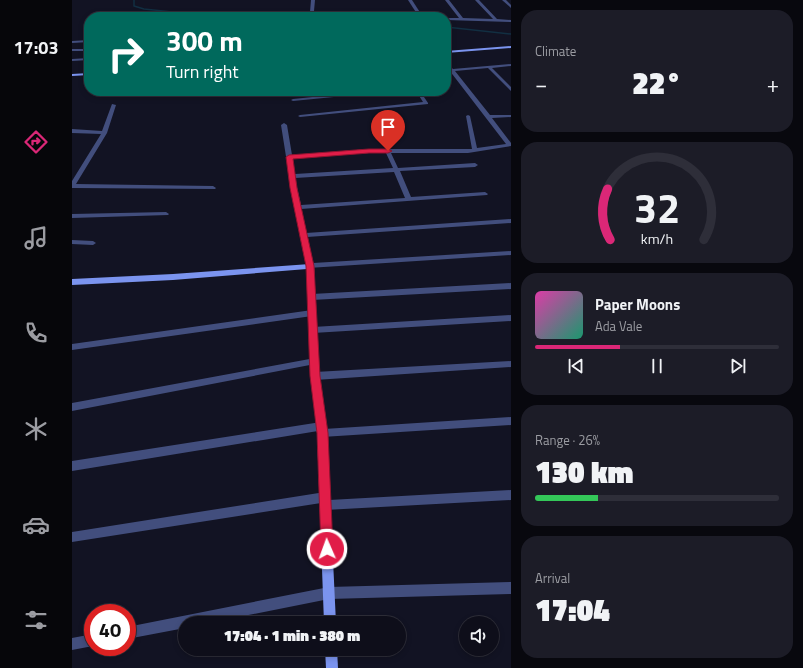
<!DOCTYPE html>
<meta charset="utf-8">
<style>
:root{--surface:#0e0e1a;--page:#1c1c27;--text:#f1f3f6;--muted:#9b9ca2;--line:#2e2e39;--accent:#db2777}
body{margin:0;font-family:"Titillium Web",sans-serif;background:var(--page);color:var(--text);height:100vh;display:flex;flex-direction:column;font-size:15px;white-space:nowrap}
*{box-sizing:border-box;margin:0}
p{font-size:13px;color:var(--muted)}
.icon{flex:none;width:22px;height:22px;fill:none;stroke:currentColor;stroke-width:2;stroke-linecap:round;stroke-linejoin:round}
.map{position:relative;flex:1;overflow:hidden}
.panel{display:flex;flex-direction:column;gap:10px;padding:10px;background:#08080e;width:292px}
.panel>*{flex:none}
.guide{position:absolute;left:12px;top:12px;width:367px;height:84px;border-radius:16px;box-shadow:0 2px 6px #0003,0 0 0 1px var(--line);background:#00695c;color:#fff;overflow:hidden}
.controls{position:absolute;left:387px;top:616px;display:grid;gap:8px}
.controls a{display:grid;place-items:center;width:40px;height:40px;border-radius:50%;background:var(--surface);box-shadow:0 2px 6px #0003,0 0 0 1px var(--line);font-size:20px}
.speed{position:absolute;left:12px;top:604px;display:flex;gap:8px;font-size:20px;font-weight:700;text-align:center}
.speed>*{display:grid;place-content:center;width:52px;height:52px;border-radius:50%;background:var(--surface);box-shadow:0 2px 6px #0003,0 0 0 1px var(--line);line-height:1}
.speed .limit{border:6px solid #d22;background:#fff;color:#111}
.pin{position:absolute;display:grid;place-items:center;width:34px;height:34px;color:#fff;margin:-41px -17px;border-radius:50% 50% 50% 0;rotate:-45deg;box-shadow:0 0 4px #0007}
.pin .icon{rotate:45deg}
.me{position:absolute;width:44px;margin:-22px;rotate:358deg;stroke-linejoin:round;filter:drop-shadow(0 0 3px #0008)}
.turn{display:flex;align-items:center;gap:14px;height:84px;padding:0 16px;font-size:18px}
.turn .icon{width:52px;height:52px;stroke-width:2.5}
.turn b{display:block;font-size:28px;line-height:34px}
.big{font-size:30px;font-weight:800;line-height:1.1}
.panel .widget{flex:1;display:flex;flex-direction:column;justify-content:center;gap:6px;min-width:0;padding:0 14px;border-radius:16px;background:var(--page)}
.panel .dial{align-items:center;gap:0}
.dial svg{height:104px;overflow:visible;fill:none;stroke:var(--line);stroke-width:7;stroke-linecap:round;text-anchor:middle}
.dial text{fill:var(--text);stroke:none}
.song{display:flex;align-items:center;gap:12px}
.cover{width:48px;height:48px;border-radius:6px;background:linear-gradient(135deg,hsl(320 70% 55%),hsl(160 70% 35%))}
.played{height:4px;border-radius:2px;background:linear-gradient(90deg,var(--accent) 35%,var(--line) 35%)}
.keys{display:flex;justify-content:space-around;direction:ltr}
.heat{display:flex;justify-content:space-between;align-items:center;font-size:22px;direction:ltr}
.charge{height:6px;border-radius:3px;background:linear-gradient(90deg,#34c759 26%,var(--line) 0)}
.trip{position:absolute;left:106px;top:616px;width:228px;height:40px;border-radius:20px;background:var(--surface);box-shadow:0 2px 6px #0003,0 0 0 1px var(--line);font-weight:800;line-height:40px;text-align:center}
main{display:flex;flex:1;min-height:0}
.tab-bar{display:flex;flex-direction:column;width:72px;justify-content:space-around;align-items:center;background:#06060a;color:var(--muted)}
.tab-bar .icon{width:28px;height:28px}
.tab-bar .active{color:var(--accent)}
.tab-bar b{font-size:18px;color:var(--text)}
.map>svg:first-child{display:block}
</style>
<main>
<nav class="tab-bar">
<b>17:03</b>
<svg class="icon active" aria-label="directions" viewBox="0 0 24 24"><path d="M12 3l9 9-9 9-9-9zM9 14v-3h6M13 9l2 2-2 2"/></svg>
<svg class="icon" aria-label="music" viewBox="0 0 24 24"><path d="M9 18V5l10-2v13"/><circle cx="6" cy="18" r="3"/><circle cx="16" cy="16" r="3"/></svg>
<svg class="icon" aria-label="phone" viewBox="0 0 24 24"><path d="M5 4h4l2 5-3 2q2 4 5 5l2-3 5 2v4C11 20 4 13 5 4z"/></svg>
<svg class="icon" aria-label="climate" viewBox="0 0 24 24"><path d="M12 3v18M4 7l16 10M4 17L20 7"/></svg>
<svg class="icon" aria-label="car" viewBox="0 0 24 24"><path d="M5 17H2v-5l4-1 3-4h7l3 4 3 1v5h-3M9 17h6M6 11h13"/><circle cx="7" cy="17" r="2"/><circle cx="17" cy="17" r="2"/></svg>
<svg class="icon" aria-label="filters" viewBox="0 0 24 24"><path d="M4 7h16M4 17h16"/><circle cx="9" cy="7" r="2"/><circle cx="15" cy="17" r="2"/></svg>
</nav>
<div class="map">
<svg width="439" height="668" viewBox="0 0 439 668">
<rect width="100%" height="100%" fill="#121323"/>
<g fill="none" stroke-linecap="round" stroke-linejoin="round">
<!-- stream -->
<g stroke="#122f42" stroke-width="1.5">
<path d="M62,0V6L72,9L148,17"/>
<path d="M166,17L181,14L244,17"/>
<path d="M374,27L439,34"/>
</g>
<!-- street -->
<g fill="#424e7d" fill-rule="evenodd">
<path d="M239,0H243L242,11L321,17L240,13L238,12Z"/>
<path d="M336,0H340L351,17H347Z"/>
<path d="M373,0H377L391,18L421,19L403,0H407L425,19L439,20V22L374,20V18H387Z"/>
<path d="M430,0H434L439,5V8Z"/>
<path d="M17,40V42L0,43V41Z"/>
<rect x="0" y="49" width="17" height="2"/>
<path d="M17,58V60L0,61V59Z"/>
<path d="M374,62L381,69L439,64V66L420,68L439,87V91L416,68L383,71L418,115H439V117L420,118L439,143V146L396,153H319L326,168L403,163L406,165L403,167L328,171L339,197L413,192L416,194L415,195L229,209L234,233L439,219V223L235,237L241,263L439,251V255L236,268L219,188L209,125L212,123L215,125L220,155L297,149H400L394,116L396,115L398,116L405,148L434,144L374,66ZM297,153H314L321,168L223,174L220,158ZM322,172L333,198L229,205L223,178Z"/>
<path d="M299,91H315L313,92L221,101L219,100L221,99Z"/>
<path d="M344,91H348L356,103V104L228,117L226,116L228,115L351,102Z"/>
<path d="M40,104L44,105L35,133L4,184L141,186L144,188L143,189L0,188V181L29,134L0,133V129L30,131Z"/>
<path d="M94,212L97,214L96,215L0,218V214Z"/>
<path d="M0,240L21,241L24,243L21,245L0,244Z"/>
<path d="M439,283V289L240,300L236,297L240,294Z"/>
<path d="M240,310L244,313L240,316L0,350V344Z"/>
<path d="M439,315V321L241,333L238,332L237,330L238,328L241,327Z"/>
<path d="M243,358L246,359L247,361L246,363L243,364L0,411V403Z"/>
<path d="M439,361V367L243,380L240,379L239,376L240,373L243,372Z"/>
<path d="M439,417V425L250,437L247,436L245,433L246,431L0,471V461L249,422L252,423L254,426L252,429Z"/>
<path d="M439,490V500L253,510L249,509L248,505L249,503L0,542V532L253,492L257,493L258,497L257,500Z"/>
<path d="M439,582V594L257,599L136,623H113V628L55,639V627L257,587Z"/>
<path d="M21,634V646L0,650V638Z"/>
</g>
<!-- secondary -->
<g fill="#7b94ef" fill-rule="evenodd">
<path d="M439,46V48L374,53V51Z"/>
<path d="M17,73V75L0,76V74Z"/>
<path d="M238,264L242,266L247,376L255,433L264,623H252L245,433L239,376L235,269L101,280L0,285V279L101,274Z"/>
<path d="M253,649H265L266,668H254Z"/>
</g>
</g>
<!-- route -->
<path fill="#e11d48" stroke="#92132f" d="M297,149H316L320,151L316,153H297L221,159L225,188L242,266L248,376L256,433L261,549L259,554L255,555L251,554L249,549L245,433L238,376L234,266L218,188L214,157L217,155Z"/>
</svg>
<div class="controls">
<a><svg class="icon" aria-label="sound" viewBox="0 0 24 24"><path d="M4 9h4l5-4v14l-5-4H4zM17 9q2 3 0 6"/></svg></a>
</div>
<div class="speed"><div class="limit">40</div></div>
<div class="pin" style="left:316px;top:151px;background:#d93025"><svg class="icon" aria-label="arrive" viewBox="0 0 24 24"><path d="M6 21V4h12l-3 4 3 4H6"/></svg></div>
<svg class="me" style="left:255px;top:549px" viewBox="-20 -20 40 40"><circle r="17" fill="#e11d48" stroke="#fff" stroke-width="3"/><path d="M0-11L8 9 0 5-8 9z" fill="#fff"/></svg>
<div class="trip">17:04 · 1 min · 380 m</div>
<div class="guide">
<div class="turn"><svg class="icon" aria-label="right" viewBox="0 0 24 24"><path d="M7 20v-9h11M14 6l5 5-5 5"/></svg><div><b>300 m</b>Turn right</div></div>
</div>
</div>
<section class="panel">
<div class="widget"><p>Climate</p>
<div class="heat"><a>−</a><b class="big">22°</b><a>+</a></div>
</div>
<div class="widget dial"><svg viewBox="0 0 100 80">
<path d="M14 69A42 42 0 1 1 86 69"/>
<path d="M14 69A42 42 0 0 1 12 30" stroke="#db2777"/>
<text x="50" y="56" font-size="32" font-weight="700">32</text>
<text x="50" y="72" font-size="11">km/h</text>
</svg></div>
<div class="widget">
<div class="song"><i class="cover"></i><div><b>Paper Moons</b><p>Ada Vale</p></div></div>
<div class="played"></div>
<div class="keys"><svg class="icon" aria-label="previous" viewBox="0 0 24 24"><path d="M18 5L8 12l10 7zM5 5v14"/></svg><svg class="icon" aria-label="pause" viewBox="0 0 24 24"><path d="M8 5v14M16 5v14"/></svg><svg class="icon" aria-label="next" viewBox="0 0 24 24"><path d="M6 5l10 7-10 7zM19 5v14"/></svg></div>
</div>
<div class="widget"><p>Range · 26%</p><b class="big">130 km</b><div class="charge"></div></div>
<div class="widget"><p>Arrival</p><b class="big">17:04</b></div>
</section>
</main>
